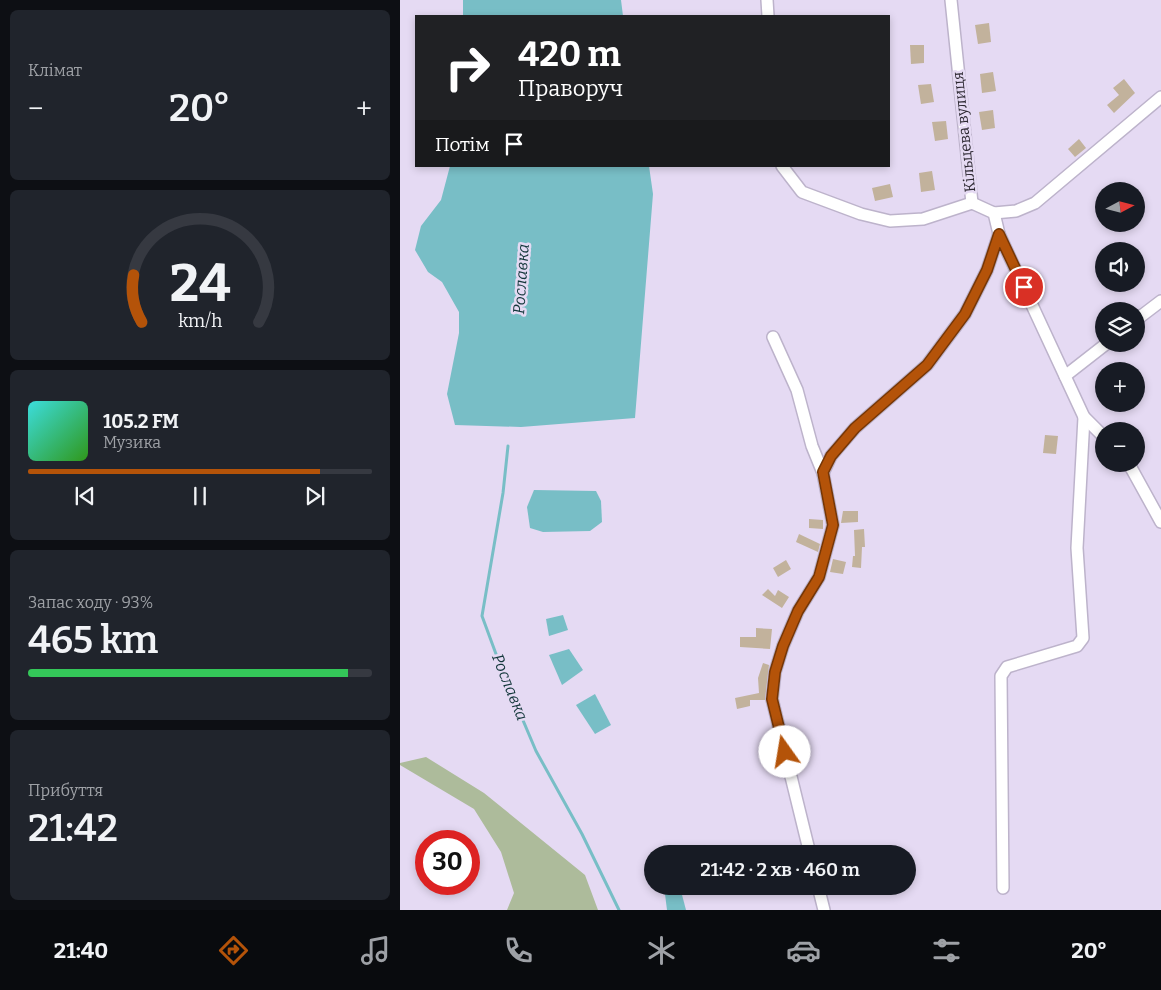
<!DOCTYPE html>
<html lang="uk">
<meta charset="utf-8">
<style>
:root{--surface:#171b24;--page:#20242c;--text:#f1f3f6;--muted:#9ea1a6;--line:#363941;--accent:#b45309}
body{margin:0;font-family:Bitter,serif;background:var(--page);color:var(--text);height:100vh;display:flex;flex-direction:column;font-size:19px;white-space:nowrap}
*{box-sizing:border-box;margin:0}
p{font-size:16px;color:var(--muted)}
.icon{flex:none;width:28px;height:28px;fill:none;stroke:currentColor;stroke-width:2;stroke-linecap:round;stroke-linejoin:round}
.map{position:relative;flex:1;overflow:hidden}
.panel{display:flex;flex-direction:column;gap:10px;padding:10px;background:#0d0f14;width:400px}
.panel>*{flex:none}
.top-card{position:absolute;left:15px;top:15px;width:475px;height:152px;border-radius:0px;box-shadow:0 2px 8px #0003;background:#202124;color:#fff;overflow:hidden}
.needle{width:32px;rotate:83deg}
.tools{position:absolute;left:695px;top:182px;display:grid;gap:10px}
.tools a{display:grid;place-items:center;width:50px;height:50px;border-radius:50%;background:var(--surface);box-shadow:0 2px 8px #0003;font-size:25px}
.speed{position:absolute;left:15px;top:830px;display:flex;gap:10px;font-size:25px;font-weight:700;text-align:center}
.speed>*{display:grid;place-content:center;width:65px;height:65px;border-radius:50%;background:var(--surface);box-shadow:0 2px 8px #0003;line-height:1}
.speed .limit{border:8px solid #d22;background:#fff;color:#111}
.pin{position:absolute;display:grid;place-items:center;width:42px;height:42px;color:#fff;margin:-21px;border:2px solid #fff;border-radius:50%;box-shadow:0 1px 5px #0007}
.me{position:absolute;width:55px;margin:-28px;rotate:347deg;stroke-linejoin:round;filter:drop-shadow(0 0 4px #0008)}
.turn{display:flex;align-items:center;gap:18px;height:105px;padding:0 20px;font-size:22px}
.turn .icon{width:65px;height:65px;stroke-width:2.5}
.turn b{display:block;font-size:35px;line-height:42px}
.then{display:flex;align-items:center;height:48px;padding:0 20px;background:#0003;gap:10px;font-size:19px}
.big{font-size:38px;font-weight:600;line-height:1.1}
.panel .widget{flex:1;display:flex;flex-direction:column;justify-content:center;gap:8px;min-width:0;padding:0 18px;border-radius:8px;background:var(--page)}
.panel .dial{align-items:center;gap:0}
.dial svg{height:130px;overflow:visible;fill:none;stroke:var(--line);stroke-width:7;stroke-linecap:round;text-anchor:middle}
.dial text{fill:var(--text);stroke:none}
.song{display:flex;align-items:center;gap:15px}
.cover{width:60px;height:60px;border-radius:8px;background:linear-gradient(135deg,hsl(180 70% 55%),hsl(110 70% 35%))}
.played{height:5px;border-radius:2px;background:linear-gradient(90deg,var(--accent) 85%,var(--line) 85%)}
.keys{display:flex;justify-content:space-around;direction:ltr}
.heat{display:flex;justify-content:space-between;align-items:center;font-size:28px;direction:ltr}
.charge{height:8px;border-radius:4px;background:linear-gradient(90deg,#34c759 93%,var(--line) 0)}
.trip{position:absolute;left:244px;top:845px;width:272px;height:50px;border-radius:25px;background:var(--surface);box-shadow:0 2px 8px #0003;font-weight:600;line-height:50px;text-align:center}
.tabs{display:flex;height:80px;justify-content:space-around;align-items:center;background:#090b0e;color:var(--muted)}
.tabs .icon{width:35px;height:35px}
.tabs .on{color:var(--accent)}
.tabs b{font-size:22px;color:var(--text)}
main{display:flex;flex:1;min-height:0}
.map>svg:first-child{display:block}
</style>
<main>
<section class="panel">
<div class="widget"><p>Клімат</p>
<div class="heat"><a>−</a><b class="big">20°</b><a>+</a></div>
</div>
<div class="widget dial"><svg viewBox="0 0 100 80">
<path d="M14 69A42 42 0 1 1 86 69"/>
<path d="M14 69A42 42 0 0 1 9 40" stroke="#b45309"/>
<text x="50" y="56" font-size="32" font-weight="700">24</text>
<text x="50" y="72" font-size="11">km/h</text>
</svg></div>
<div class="widget">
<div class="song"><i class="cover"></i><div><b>105.2 FM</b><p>Музика</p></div></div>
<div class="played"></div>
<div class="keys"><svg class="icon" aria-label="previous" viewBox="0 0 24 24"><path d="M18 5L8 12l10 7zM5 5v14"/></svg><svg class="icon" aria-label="pause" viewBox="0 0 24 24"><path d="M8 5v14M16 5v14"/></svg><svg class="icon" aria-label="next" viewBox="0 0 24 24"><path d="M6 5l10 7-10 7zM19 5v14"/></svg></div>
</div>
<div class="widget"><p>Запас ходу · 93%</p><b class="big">465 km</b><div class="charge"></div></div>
<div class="widget"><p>Прибуття</p><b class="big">21:42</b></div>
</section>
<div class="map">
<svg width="761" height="910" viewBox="0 0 761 910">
<rect width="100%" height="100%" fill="#e5daf3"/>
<!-- green -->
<path fill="#adbb9b" d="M26,757L84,793L185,875L198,910H107L114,893L101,852L74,809L0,765V763Z"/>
<!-- water -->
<g fill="#78bec6">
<path d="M63,0H221L223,16H63Z"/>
<path d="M50,166H249L253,194L235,418L121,427L55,425L47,394L59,333V312L42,282L28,272L15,250L21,226L41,200Z"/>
<path d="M134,490L196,491L201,501L202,522L190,531L143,532L130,528L127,507Z"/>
<path d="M163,615L168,630L149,636L146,619Z"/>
<path d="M169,649L183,670L162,685L149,655Z"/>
<path d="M195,694L211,725L195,734L176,705Z"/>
<path d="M281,891L286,910H267L265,894Z"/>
</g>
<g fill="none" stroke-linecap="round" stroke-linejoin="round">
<!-- stream -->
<path stroke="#78bec6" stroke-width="3" d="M108,446L103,493L82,616L103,673L136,751L182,834L219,910"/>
</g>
<!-- building -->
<g fill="#c2b29c">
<path d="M589,23L591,42L578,44L575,25Z"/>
<path d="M510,45H524V63L511,64Z"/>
<path d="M593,72L596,91L582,93L580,74Z"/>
<path d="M724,79L735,93L714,113L707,105L719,95L713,88Z"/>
<path d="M531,84L534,102L521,104L518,85Z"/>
<path d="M593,110L595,128L582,130L579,112Z"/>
<path d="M546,121L548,139L535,141L532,122Z"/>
<path d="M679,139L686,148L675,157L668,149Z"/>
<path d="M532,171L535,190L521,192L519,173Z"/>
<path d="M490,184L493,197L475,201L472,188Z"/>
<path d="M645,435L658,436L656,454L643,453Z"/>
<path d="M443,511H458V522L441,523Z"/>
<path d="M409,519L423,520V529L409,528Z"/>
<path d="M464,529L465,547H462L461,568L452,567L453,556H455L454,530Z"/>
<path d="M399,534L420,544L418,552L396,542Z"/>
<path d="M433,559L446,562L443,574L430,572Z"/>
<path d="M386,560L391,569L378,577L373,568Z"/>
<path d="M368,589L375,596L378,590L389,597L382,608L362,595Z"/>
<path d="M356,628L372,629L370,649L340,647V637H356Z"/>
<path d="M363,663L369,665L365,700H350V706L337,709L335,698L359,693L358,678Z"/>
</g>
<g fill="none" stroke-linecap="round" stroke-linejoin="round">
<defs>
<g id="minor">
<path d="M367,0L368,16"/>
<path d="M551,0L572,203"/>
<path d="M382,166L402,192L461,214L490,221L523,219L572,203"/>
<path d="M572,203L594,213L599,234L684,417L704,437"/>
<path d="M594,213L616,211L635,203L761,97"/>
<path d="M736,320L761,301"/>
<path d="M373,337L397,390L412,446L423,473L433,525L419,577L398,611L383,646L375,672L372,699L410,854"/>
<path d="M665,376L706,344"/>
<path d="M729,464L761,522"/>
<path d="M423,473L431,456L455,428L527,365L565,314L587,270L599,234"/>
<path d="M418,886L424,910"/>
<path d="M603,888L601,676L607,667L677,646L683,638L677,548L684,417"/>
</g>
</defs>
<!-- minor casing -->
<use href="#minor" stroke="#bdb3cb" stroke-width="14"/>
<!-- minor -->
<use href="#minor" stroke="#fff" stroke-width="11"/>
</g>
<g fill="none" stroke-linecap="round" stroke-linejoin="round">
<defs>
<path id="route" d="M385,752L372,699L375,672L383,646L398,611L419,577L433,525L423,472L431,456L455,428L527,365L565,314L587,270L599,234L624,287"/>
</defs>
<!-- route casing -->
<use href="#route" stroke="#753606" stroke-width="12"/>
<!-- route -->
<use href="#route" stroke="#b45309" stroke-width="9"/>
</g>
<g text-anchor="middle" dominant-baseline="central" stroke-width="5" stroke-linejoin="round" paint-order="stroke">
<!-- street labels -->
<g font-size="15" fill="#2d2932" stroke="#e5daf3">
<text transform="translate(564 132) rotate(-96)">Кільцева вулиця</text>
</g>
<!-- water labels -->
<g font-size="16" font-style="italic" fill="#14373b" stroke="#e5daf3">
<text transform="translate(121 279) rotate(-86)">Рославка</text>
<text transform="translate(110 687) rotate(68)">Рославка</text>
</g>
</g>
</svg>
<div class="tools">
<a><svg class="needle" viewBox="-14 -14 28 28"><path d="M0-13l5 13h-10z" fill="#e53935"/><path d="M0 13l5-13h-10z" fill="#9ea1a6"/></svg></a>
<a><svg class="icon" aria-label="sound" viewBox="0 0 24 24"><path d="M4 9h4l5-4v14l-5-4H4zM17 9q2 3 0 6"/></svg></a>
<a><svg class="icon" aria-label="layers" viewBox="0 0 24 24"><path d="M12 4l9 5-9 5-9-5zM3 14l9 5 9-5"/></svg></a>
<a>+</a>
<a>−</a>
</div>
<div class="speed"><div class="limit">30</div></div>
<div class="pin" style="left:624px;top:287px;background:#d93025"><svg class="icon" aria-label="arrive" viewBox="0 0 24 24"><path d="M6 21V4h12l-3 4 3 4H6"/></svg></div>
<svg class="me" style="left:385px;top:752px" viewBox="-20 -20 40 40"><circle r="19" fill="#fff"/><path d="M0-13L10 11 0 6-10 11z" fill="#b45309"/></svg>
<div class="trip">21:42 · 2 хв · 460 m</div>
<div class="top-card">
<div class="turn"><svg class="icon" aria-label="right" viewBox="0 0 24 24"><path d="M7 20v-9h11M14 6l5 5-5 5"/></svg><div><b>420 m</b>Праворуч</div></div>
<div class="then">Потім<svg class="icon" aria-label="arrive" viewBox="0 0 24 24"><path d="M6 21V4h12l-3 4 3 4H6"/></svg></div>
</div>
</div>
</main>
<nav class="tabs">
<b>21:40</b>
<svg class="icon on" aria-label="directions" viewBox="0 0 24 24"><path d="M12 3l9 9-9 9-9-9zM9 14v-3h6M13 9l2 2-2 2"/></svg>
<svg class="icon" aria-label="music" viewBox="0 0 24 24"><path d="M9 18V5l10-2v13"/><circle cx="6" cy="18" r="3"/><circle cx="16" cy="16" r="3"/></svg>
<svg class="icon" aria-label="phone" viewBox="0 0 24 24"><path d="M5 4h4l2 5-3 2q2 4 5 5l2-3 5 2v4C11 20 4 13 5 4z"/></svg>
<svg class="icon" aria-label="climate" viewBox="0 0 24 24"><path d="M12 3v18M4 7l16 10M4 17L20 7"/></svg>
<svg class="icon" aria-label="car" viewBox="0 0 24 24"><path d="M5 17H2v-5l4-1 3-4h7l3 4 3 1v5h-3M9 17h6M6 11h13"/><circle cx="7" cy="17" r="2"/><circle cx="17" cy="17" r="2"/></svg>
<svg class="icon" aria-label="filters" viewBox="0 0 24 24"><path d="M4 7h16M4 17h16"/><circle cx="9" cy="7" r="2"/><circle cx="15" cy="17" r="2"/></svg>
<b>20°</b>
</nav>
